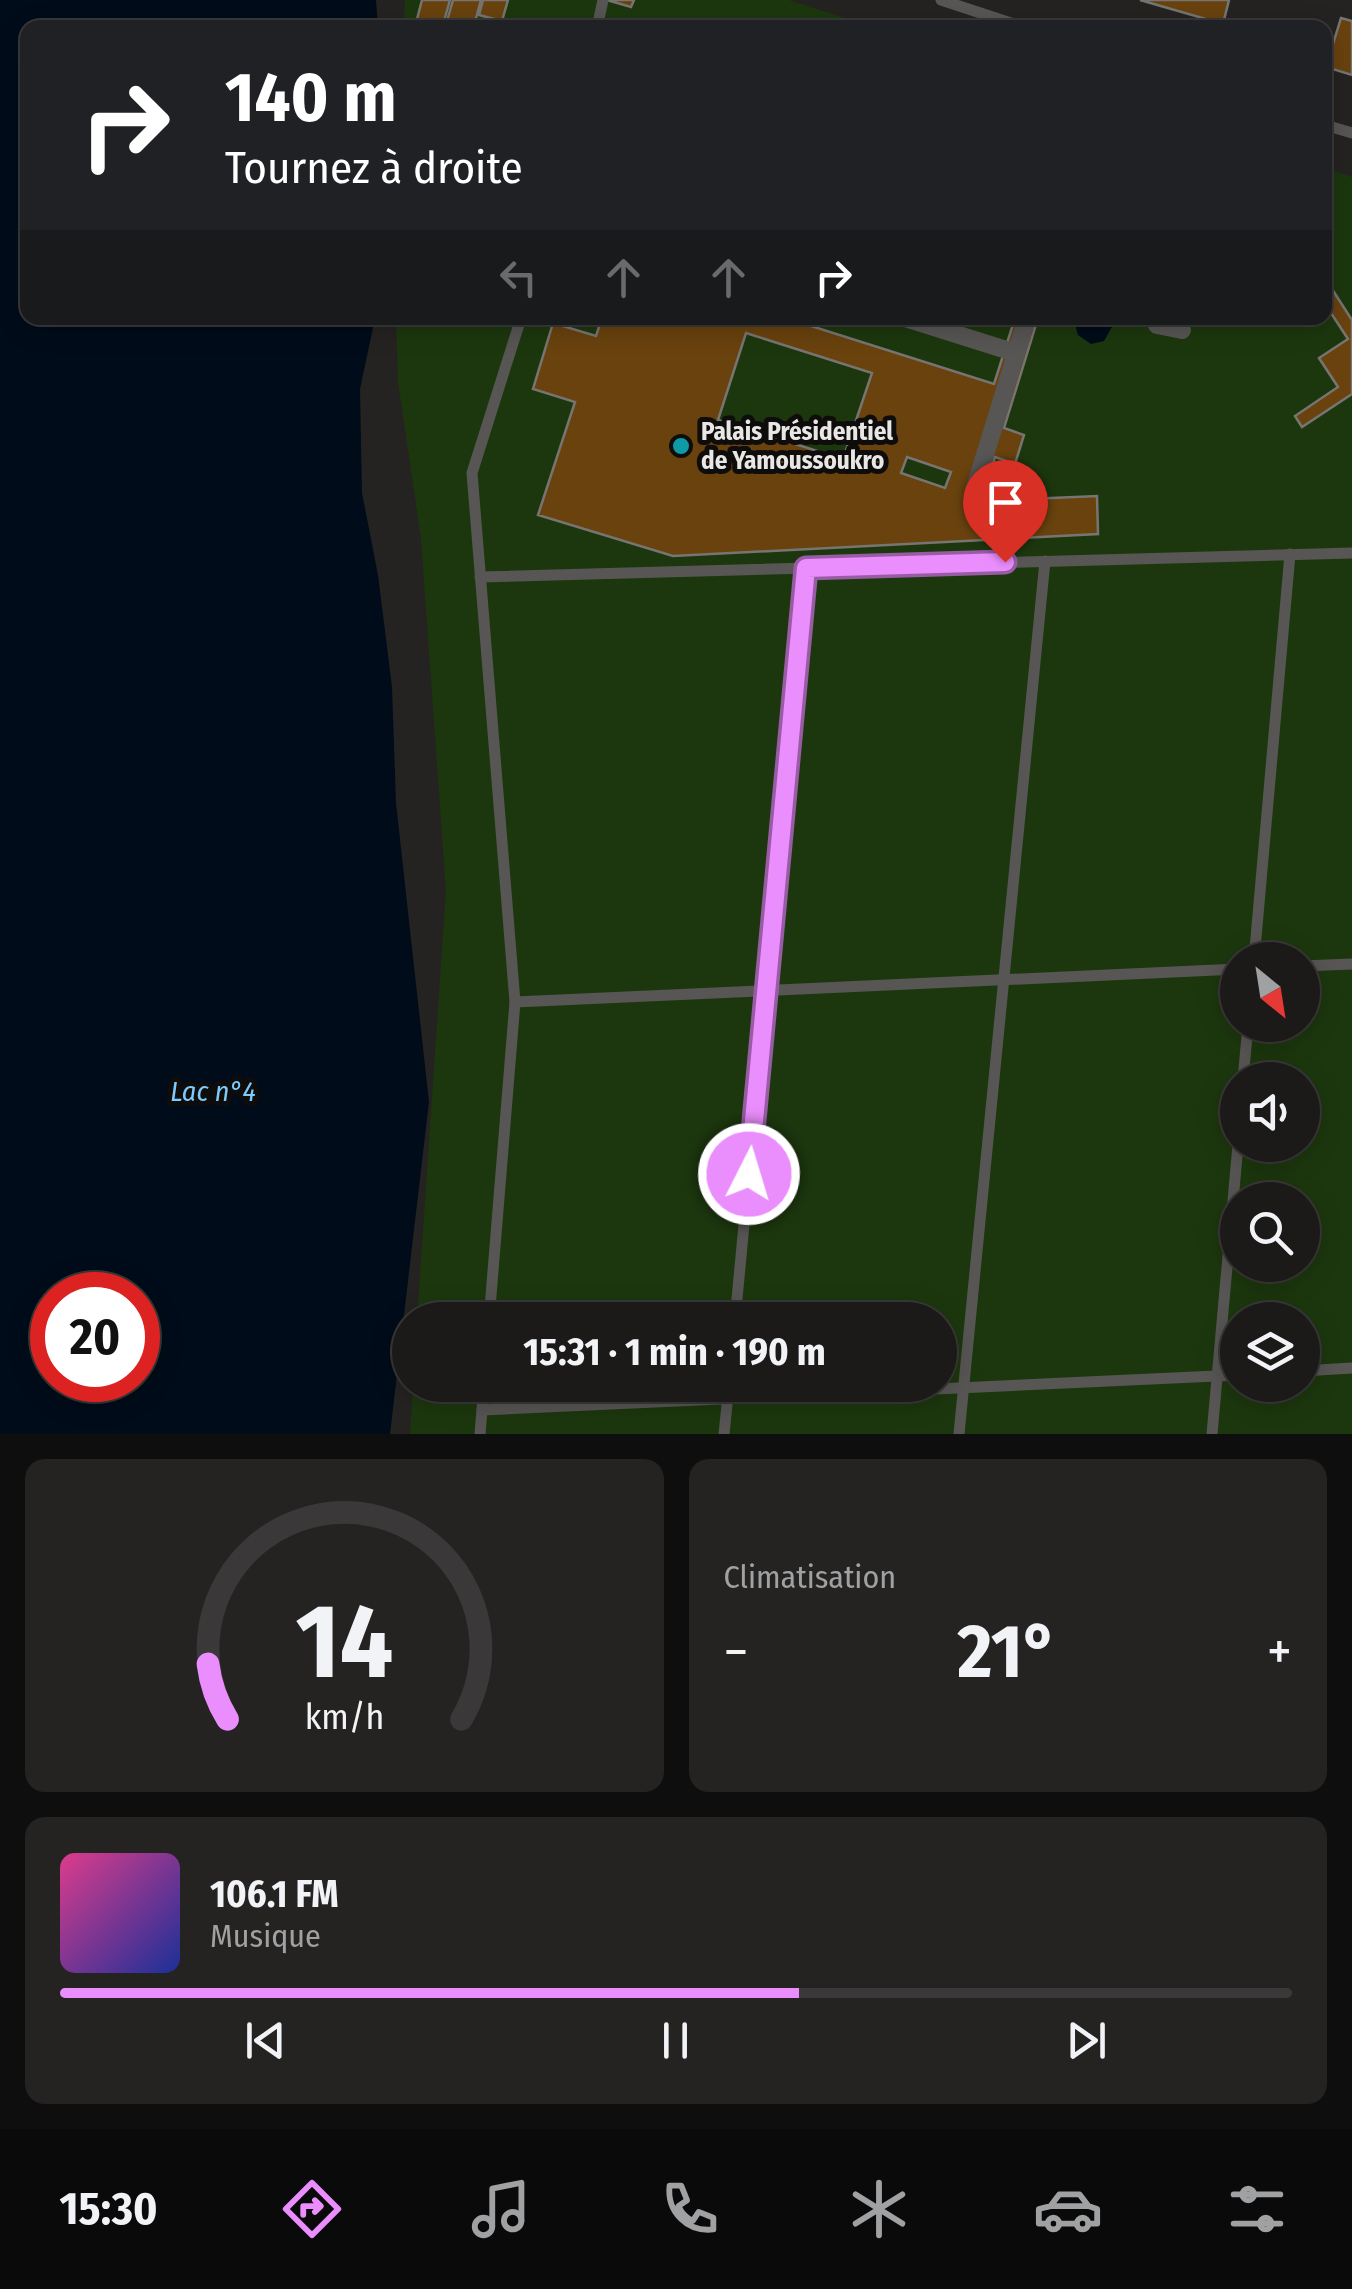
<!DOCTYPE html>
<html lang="fr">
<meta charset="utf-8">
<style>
:root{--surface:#1c1a19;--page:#252322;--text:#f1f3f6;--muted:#a0a1a2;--line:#3a3838;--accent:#ea8dfd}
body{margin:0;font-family:"Fira Sans Condensed",sans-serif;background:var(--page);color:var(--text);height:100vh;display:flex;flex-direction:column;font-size:38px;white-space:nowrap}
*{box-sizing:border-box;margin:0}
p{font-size:32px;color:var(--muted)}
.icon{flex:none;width:55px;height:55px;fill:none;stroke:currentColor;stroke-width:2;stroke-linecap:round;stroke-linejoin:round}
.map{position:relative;height:1434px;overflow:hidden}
.side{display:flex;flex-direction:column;gap:25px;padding:25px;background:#0f0e0e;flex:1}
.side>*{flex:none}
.hud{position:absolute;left:20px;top:20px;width:1312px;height:305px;border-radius:20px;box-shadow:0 5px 25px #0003,0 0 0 2px var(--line);background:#202124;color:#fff;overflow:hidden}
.needle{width:65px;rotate:150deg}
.controls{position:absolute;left:1220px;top:942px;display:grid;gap:20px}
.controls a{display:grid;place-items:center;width:100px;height:100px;border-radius:50%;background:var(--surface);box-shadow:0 5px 25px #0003,0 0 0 2px var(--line);font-size:50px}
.speed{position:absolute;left:30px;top:1272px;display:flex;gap:20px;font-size:50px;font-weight:700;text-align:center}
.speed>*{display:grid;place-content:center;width:130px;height:130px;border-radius:50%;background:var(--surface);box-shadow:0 5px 25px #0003,0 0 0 2px var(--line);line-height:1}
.speed .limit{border:15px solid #d22;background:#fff;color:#111}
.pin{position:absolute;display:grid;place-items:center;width:85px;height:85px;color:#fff;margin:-102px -42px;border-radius:50% 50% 50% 0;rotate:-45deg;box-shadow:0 0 10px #0007}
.pin .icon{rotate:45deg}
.me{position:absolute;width:110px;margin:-55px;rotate:5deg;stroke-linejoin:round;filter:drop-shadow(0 0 8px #0008)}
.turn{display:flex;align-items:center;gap:35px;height:210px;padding:0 40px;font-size:45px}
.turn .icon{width:130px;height:130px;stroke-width:2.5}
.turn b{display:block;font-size:70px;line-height:85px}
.lanes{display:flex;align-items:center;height:95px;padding:0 40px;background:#0003;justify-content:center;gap:50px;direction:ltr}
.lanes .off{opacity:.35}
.big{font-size:75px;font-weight:700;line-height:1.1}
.side .widget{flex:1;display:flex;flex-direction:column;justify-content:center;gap:15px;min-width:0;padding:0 35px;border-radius:20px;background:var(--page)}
.side .dial{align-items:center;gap:0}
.dial svg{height:260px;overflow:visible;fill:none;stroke:var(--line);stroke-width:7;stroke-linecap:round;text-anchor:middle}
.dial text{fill:var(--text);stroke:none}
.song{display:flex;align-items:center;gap:30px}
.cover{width:120px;height:120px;border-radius:15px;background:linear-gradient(135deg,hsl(330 70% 55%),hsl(230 70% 35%))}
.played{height:10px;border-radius:5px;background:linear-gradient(90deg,var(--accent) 60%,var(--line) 60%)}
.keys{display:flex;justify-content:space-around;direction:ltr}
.heat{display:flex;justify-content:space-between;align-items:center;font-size:55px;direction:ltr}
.side .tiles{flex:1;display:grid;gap:25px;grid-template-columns:1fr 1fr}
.widget:last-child{grid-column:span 2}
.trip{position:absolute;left:392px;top:1302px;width:565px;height:100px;border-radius:50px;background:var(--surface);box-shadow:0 5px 25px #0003,0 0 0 2px var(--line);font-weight:700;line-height:100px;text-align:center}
.dock{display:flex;height:160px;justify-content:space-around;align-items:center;background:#0b0a0a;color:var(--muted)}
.dock .icon{width:70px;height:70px}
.dock .selected{color:var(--accent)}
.dock b{font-size:45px;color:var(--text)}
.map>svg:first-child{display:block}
</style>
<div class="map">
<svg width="1352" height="1434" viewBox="0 0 1352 1434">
<rect width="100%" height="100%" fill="#252321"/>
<!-- green -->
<g fill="#1c370e" fill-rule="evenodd">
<path d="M405,0H789L873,27L403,28Z"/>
<path d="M1325,168L1352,177V1434H410L413,1385H940V1320H417L446,891L421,538L398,382L396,318H1325ZM1238,960H1302V1025H1238ZM1238,1080H1302V1145H1238ZM1238,1200H1302V1265H1238ZM1238,1320H1302V1385H1238Z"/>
</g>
<!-- water -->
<g fill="#000c1a" fill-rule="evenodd">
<path d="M0,0H376L378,27L28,28V318H375L360,389L362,493L378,575L392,687L396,803L429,1102L390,1434H0ZM52,1295H138V1380H52Z"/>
<path d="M1073,318H1117L1104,341L1091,344L1078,335Z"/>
</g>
<!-- building -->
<g fill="#69420e" stroke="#777572" stroke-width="2.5" fill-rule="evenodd">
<path d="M422,0H450L442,28L415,27Z"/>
<path d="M453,0H481L475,22L465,20L463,28H445Z"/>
<path d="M483,0H508L502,21L479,15Z"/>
<path d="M607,0H634L631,7Z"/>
<path d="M1140,0H1229L1223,24Z"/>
<path d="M1341,18L1352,21V75L1326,67Z"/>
<path d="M1332,289L1352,320V394L1302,427L1295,416L1338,387L1319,358L1348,339L1325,304V294Z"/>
<path d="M602,318H786L994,384L1015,318H1038L1004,428L1024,435L1015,464L995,457L981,501L1097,496L1098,534L673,556L538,515L575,402L533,389L553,323L596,336ZM746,333L872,373L843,459L718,420ZM907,457L951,472L945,488L901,473Z"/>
</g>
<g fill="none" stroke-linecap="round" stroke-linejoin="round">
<!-- service -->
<g stroke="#585654" stroke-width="11">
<path d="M941,0L1026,28"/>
<path d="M597,28L603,0"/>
<path d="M1325,125L1352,133"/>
<path d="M480,577L1352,553"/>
<path d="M1254,960L1290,554"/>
<path d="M1302,966L1352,964"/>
<path d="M515,1002L1238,969"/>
<path d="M1243,1080L1248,1025"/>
<path d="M489,1320L515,1002L472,473L521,318"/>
<path d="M735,1320L806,568"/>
<path d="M1302,1371L1352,1368"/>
<path d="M482,1410L1238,1375"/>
<path d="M480,1434L484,1385"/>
<path d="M724,1434L729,1385"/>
<path d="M959,1434L1045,561"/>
<path d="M1212,1434L1238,1145"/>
</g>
<!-- pedestrian -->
<g stroke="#585654" stroke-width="18">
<path d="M905,318L1016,353"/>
<path d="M1157,325L1182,330"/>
<path d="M973,494L1027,318"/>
</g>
</g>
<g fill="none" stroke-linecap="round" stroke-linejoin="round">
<defs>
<path id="route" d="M749,1174L806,568L1005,562"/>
</defs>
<!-- route casing -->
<use href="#route" stroke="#985ca4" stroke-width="25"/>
<!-- route -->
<use href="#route" stroke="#ea8dfd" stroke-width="18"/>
</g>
<!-- markers -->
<circle fill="#0f9aa8" stroke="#0e0d0c" stroke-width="4" cx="681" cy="446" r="10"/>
<g text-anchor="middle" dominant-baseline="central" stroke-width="10" stroke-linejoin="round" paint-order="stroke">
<!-- poi labels -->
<g font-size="25" font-weight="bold" fill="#e8e7e6" stroke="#0e0d0c" text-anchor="start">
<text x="701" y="432">Palais Présidentiel<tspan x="701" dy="29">de Yamoussoukro</tspan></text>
</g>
<!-- water labels -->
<g font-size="28" font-style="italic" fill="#7ccaff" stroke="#0e0d0c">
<text x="213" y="1091">Lac n°4</text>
</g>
</g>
</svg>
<div class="controls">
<a><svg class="needle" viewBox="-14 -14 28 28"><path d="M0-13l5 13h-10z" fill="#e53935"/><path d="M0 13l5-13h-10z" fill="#a0a1a2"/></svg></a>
<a><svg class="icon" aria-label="sound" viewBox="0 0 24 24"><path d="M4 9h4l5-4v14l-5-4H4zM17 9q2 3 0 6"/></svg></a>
<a><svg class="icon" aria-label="search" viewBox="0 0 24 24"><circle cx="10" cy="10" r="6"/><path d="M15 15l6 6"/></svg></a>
<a><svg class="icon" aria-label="layers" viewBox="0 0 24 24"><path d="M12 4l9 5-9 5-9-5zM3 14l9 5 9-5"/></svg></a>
</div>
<div class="speed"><div class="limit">20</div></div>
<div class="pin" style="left:1005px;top:562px;background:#d93025"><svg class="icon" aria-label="arrive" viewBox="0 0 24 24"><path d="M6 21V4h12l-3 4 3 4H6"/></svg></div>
<svg class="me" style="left:749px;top:1174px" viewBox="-20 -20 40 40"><circle r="17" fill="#ea8dfd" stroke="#fff" stroke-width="3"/><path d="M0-11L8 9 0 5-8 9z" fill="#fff"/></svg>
<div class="trip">15:31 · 1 min · 190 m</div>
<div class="hud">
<div class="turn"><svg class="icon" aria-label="right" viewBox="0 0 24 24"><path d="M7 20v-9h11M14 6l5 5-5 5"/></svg><div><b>140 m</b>Tournez à droite</div></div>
<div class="lanes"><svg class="icon off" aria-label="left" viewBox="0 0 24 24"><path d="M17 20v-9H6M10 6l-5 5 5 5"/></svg><svg class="icon off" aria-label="ahead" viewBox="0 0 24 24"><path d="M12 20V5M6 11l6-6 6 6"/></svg><svg class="icon off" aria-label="ahead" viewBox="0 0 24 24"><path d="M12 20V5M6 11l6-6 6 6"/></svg><svg class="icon" aria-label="right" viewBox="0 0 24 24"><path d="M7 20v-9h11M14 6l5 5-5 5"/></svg></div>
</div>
</div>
<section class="side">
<div class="tiles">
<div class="widget dial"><svg viewBox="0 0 100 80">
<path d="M14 69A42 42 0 1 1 86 69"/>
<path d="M14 69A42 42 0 0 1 8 52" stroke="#ea8dfd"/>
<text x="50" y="56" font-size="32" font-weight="700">14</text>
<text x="50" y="72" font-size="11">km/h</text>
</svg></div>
<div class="widget"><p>Climatisation</p>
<div class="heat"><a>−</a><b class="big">21°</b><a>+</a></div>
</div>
<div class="widget">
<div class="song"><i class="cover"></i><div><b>106.1 FM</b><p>Musique</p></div></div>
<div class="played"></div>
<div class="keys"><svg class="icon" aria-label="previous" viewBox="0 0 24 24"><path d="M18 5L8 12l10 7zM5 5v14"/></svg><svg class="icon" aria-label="pause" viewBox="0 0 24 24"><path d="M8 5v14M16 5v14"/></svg><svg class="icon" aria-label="next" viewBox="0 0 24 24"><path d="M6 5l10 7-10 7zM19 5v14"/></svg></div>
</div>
</div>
</section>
<nav class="dock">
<b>15:30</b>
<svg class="icon selected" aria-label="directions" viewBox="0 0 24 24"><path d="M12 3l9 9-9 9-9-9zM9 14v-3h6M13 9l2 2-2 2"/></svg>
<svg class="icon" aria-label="music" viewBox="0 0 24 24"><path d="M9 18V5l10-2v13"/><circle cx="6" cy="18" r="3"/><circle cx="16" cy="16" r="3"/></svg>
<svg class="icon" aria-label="phone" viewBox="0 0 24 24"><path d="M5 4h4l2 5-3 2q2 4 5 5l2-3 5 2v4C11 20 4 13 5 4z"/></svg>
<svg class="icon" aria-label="climate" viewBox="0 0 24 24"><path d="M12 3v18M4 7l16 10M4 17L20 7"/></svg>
<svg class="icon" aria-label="car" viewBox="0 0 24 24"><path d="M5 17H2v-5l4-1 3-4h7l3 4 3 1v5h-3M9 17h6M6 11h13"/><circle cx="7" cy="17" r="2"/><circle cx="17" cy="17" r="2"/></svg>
<svg class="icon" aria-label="filters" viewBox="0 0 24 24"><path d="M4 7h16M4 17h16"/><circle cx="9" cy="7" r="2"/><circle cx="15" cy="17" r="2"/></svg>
</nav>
